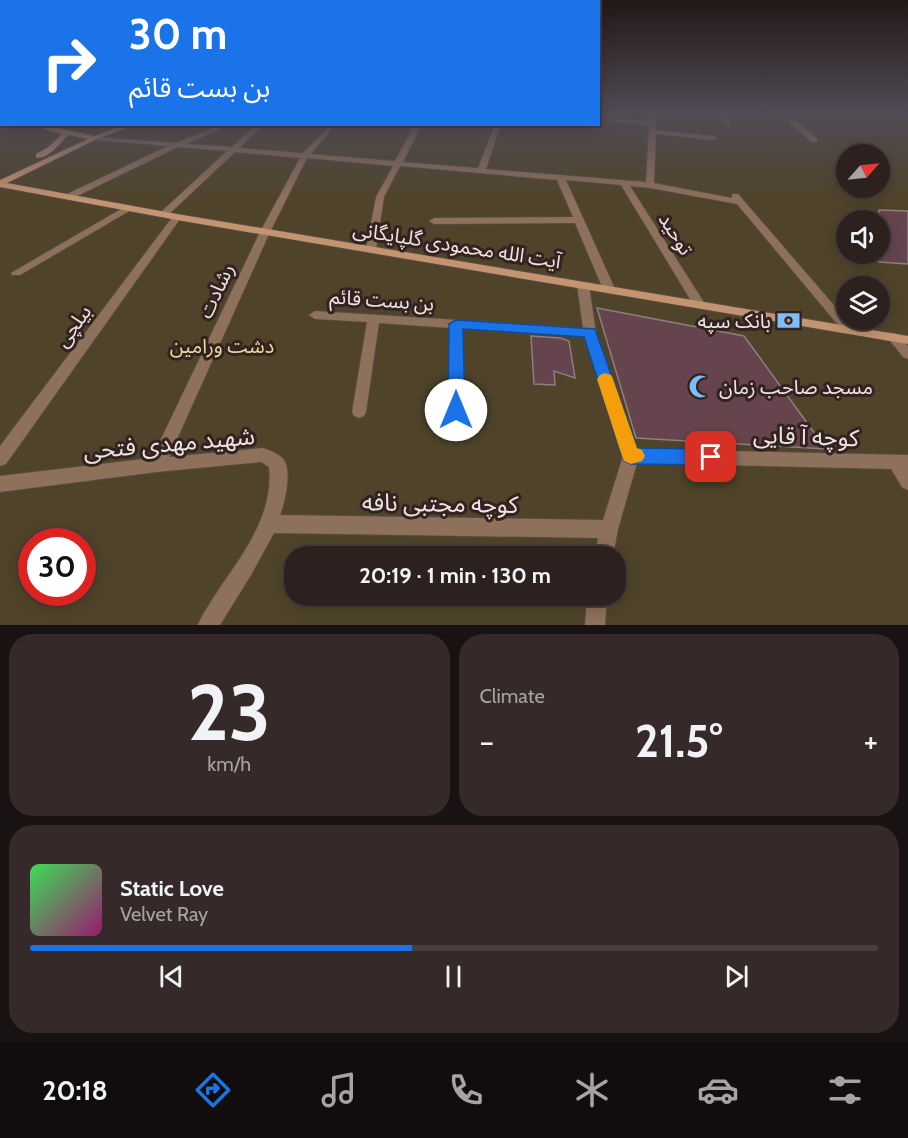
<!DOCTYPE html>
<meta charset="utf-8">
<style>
:root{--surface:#2d2120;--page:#352929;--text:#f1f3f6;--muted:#a7a3a5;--line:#483e3e;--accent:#1a73e8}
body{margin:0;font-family:Cabin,"Noto Sans Arabic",sans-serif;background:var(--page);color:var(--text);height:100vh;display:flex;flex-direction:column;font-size:22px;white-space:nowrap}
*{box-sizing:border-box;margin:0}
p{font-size:20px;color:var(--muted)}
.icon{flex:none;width:33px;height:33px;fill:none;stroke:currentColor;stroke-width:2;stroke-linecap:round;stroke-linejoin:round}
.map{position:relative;height:625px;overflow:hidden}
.panel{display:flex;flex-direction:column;gap:9px;padding:9px;background:#191212;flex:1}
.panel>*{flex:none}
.banner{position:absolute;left:0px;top:0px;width:600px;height:126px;box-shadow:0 3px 15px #0003,0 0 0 2px var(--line);background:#1a73e8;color:#fff;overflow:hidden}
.needle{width:39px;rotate:63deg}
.fabs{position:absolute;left:836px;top:144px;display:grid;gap:12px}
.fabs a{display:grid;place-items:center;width:54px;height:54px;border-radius:50%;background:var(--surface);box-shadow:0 3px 15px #0003,0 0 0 2px var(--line);font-size:30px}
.speed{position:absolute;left:18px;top:528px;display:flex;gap:12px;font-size:30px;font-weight:700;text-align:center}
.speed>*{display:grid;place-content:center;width:78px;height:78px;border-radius:50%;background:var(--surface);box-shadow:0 3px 15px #0003,0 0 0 2px var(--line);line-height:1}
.speed .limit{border:9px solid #d22;background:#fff;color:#111}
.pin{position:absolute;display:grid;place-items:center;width:51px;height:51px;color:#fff;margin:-26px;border-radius:12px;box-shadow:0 3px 9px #0006}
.me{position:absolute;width:66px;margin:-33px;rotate:0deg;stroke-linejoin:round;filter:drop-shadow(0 0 4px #0008)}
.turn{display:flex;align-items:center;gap:21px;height:126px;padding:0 30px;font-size:27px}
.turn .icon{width:78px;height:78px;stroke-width:2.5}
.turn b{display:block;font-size:42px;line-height:51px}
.big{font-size:45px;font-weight:800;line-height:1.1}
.panel .tile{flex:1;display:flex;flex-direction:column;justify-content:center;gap:9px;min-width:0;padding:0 21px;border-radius:24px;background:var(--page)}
.panel .dial{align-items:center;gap:0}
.dial b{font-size:78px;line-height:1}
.song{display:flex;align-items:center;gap:18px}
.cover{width:72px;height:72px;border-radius:9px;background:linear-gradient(135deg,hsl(130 70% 55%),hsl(320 70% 35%))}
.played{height:6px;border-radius:3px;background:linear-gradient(90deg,var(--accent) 45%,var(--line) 45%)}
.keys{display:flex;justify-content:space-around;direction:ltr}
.heat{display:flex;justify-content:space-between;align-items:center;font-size:33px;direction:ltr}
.panel .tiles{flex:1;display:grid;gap:9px;grid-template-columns:1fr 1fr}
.tile:last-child{grid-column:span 2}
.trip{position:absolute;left:284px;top:546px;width:342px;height:60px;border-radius:24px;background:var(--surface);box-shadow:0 3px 15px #0003,0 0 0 2px var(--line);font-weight:800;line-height:60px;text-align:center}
.dock{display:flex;height:96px;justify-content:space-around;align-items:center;background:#120d0d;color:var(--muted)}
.dock .icon{width:42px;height:42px}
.dock .selected{color:var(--accent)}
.dock b{font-size:27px;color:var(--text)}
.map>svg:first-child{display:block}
</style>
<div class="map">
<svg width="908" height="625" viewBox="0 0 908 625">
<rect width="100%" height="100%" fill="#3c2c2a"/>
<!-- green -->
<path fill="#4f442a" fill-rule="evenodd" d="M0,113L2,124H598L599,113H908V625H0ZM846,154H879V188H846ZM846,220H879V254H846ZM846,286H879V320H846ZM32,542H82V592H32ZM294,556H615V596H294Z"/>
<!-- building -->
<g fill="#66444d" stroke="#907d82" stroke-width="1.5">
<path d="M879,210L908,211V264L879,262Z"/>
<path d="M597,308L744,336L826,449L636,438Z"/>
<path d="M531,336L560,338L569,341L575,378L554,371L555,385L534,384Z"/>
</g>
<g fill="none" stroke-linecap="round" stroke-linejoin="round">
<defs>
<g id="minor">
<path d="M650,113H656V130L713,136L717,138L713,140L656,134L654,183L732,198V194H738L851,325L853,328L851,331H843L737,204L650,188L630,186L705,304L699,308L693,304L621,185L566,180L615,289L609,292L603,289L575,223L434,224L429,221L434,218L573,217L557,180L400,166L384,197L376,249L371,252L366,249L376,197L393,166L307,158L270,232L169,457L263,448C269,450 280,454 284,460C292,472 285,502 280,515L603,520L623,456L585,337L462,329L463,410L461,414L456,416L451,414L449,410L450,328L379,323L366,412L364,416L359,418L354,416L352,412L367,322L315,319L309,315L315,311L583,328L577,285L583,282L589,285L596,333L637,449L908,455V490L902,487L891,469L637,463L618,529L613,556H595L598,538L274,533L251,575L220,625H198C203,612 212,601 219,589C244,553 274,513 269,467L261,462L157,472L0,492V476L152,458L260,232L300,158L235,152L166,217H160V213L227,151L178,147L71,199H65V195L168,146L95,140L93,139V137L176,143L222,124H232L186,144L232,147L257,124H264L239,148L303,153L329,127L332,129L311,154L395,161L415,124H422L403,162L478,168L495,124H501L486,169L646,182L649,125L598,121V117L649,121Z"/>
<path d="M715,113H722L730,123V125H726Z"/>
<path d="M779,113H786L817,138V142H811Z"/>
<path d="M128,205L131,206V210L20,275H12L11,273Z"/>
<path d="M177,214L180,215V219L6,464L0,466V446L174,215Z"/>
<path d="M893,333L897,334L908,346V359L903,357L887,337Z"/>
<path d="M587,596H607L605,625H585Z"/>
</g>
<path id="secondary" d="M40,124L95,136L126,124H137L97,139L7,183L177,214L908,336V344L177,220L0,187V180L88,139L68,135C59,144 50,158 36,158V154L47,148L62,134L46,130Z"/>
</defs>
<!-- minor casing -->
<use href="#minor" stroke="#594947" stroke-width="2"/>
<!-- secondary casing -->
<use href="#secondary" stroke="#594947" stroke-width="2"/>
<!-- minor -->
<use href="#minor" fill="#8e715a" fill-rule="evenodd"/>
<!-- secondary -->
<use href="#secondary" fill="#c29470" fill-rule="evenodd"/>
</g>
<!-- sky -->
<linearGradient id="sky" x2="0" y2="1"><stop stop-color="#211817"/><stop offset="0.56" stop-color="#504b55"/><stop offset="1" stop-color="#504b55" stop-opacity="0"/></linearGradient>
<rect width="908" height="201" fill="url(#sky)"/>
<!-- route -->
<path fill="#1a73e8" stroke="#114b97" stroke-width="1.5" d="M456,320L595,329L637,448L711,449L718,451L720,457L718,462L711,465L631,464L624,461L584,337L463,329L465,410L462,415L456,417L451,415L448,410L449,324Z"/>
<!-- slow -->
<path fill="#f59e0b" d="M605,373L611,375L613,379L637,448L642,450L645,456L642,461L631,464L624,461L622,456L597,379L600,375Z"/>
<!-- icons -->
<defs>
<symbol id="bank-bare" viewBox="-9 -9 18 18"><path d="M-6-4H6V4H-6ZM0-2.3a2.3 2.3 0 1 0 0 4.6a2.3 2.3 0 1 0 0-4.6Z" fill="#7ebdf9" stroke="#322320" stroke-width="2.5" paint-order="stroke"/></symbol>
<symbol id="mosque-bare" viewBox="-9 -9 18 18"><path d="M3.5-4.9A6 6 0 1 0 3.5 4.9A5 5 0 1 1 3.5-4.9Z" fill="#7ebdf9" stroke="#322320" stroke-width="2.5" paint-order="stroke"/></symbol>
</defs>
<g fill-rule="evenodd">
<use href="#bank-bare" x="772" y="304" width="33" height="33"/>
<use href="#mosque-bare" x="684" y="370" width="33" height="33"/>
</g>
<g text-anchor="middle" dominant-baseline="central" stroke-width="6" stroke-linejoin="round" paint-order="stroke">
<!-- street labels -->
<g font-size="20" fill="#efe4e2" stroke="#322320">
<text transform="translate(676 234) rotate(58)">توحید</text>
<text transform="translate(457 245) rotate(9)">آیت الله محمودی گلپایگانی</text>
<text transform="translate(216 291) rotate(-65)">رشادت</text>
<text transform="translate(382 300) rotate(4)">بن بست قائم</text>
<text transform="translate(73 326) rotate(-54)">بیلچی</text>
</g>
<!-- poi labels -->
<g font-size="20" fill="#efe4e2" stroke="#322320" text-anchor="end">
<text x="771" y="321">بانک سپه</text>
<text x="719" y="387" text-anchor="start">مسجد صاحب زمان</text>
</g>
<!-- park labels -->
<g font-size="20" fill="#efd69d" stroke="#322320">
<text x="222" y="346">دشت ورامین</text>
</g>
<!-- near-street labels -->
<g font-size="24" fill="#efe4e2" stroke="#322320">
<text transform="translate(806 436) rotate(2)">کوچه آ قایی</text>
<text transform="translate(169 443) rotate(-5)">شهید مهدی فتحی</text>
<text transform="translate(440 503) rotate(1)">کوچه مجتبی نافه</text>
</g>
</g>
</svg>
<div class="fabs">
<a><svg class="needle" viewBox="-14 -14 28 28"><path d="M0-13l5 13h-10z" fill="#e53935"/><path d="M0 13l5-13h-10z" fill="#a7a3a5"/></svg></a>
<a><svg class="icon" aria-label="sound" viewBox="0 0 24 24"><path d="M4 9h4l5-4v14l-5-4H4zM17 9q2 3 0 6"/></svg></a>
<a><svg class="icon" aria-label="layers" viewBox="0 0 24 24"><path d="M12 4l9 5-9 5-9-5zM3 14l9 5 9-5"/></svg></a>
</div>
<div class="speed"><div class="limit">30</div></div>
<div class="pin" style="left:711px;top:457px;background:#d93025"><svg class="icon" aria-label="arrive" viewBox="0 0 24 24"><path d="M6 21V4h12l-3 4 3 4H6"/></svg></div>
<svg class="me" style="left:456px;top:410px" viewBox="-20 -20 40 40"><circle r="19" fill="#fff"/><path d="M0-13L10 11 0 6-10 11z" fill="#1a73e8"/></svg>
<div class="trip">20:19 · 1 min · 130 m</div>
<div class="banner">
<div class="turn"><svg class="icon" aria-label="right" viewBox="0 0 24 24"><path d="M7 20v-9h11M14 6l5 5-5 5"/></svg><div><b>30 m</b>بن بست قائم</div></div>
</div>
</div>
<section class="panel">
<div class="tiles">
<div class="tile dial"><b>23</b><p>km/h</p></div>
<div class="tile"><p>Climate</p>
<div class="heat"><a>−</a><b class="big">21.5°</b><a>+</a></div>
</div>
<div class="tile">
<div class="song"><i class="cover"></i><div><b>Static Love</b><p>Velvet Ray</p></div></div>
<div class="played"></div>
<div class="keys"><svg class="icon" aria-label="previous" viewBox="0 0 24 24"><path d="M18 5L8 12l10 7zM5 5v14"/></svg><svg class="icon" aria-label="pause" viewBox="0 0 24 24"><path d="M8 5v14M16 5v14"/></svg><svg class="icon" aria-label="next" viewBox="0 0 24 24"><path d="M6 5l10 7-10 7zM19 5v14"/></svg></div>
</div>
</div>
</section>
<nav class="dock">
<b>20:18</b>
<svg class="icon selected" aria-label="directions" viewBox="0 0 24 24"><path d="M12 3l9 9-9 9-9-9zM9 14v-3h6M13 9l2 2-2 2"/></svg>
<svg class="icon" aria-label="music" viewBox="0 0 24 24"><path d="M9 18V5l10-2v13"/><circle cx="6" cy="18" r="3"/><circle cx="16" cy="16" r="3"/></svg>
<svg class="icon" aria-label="phone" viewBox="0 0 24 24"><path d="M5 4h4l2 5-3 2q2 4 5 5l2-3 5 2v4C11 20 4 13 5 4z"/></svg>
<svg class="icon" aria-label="climate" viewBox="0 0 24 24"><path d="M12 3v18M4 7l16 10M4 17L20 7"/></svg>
<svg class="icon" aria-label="car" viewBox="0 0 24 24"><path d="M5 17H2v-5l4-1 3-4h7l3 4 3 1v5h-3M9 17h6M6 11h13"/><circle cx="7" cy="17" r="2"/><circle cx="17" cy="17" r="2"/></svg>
<svg class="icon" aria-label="filters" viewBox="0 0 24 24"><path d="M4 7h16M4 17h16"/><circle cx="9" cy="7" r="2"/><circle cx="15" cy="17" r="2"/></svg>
</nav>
